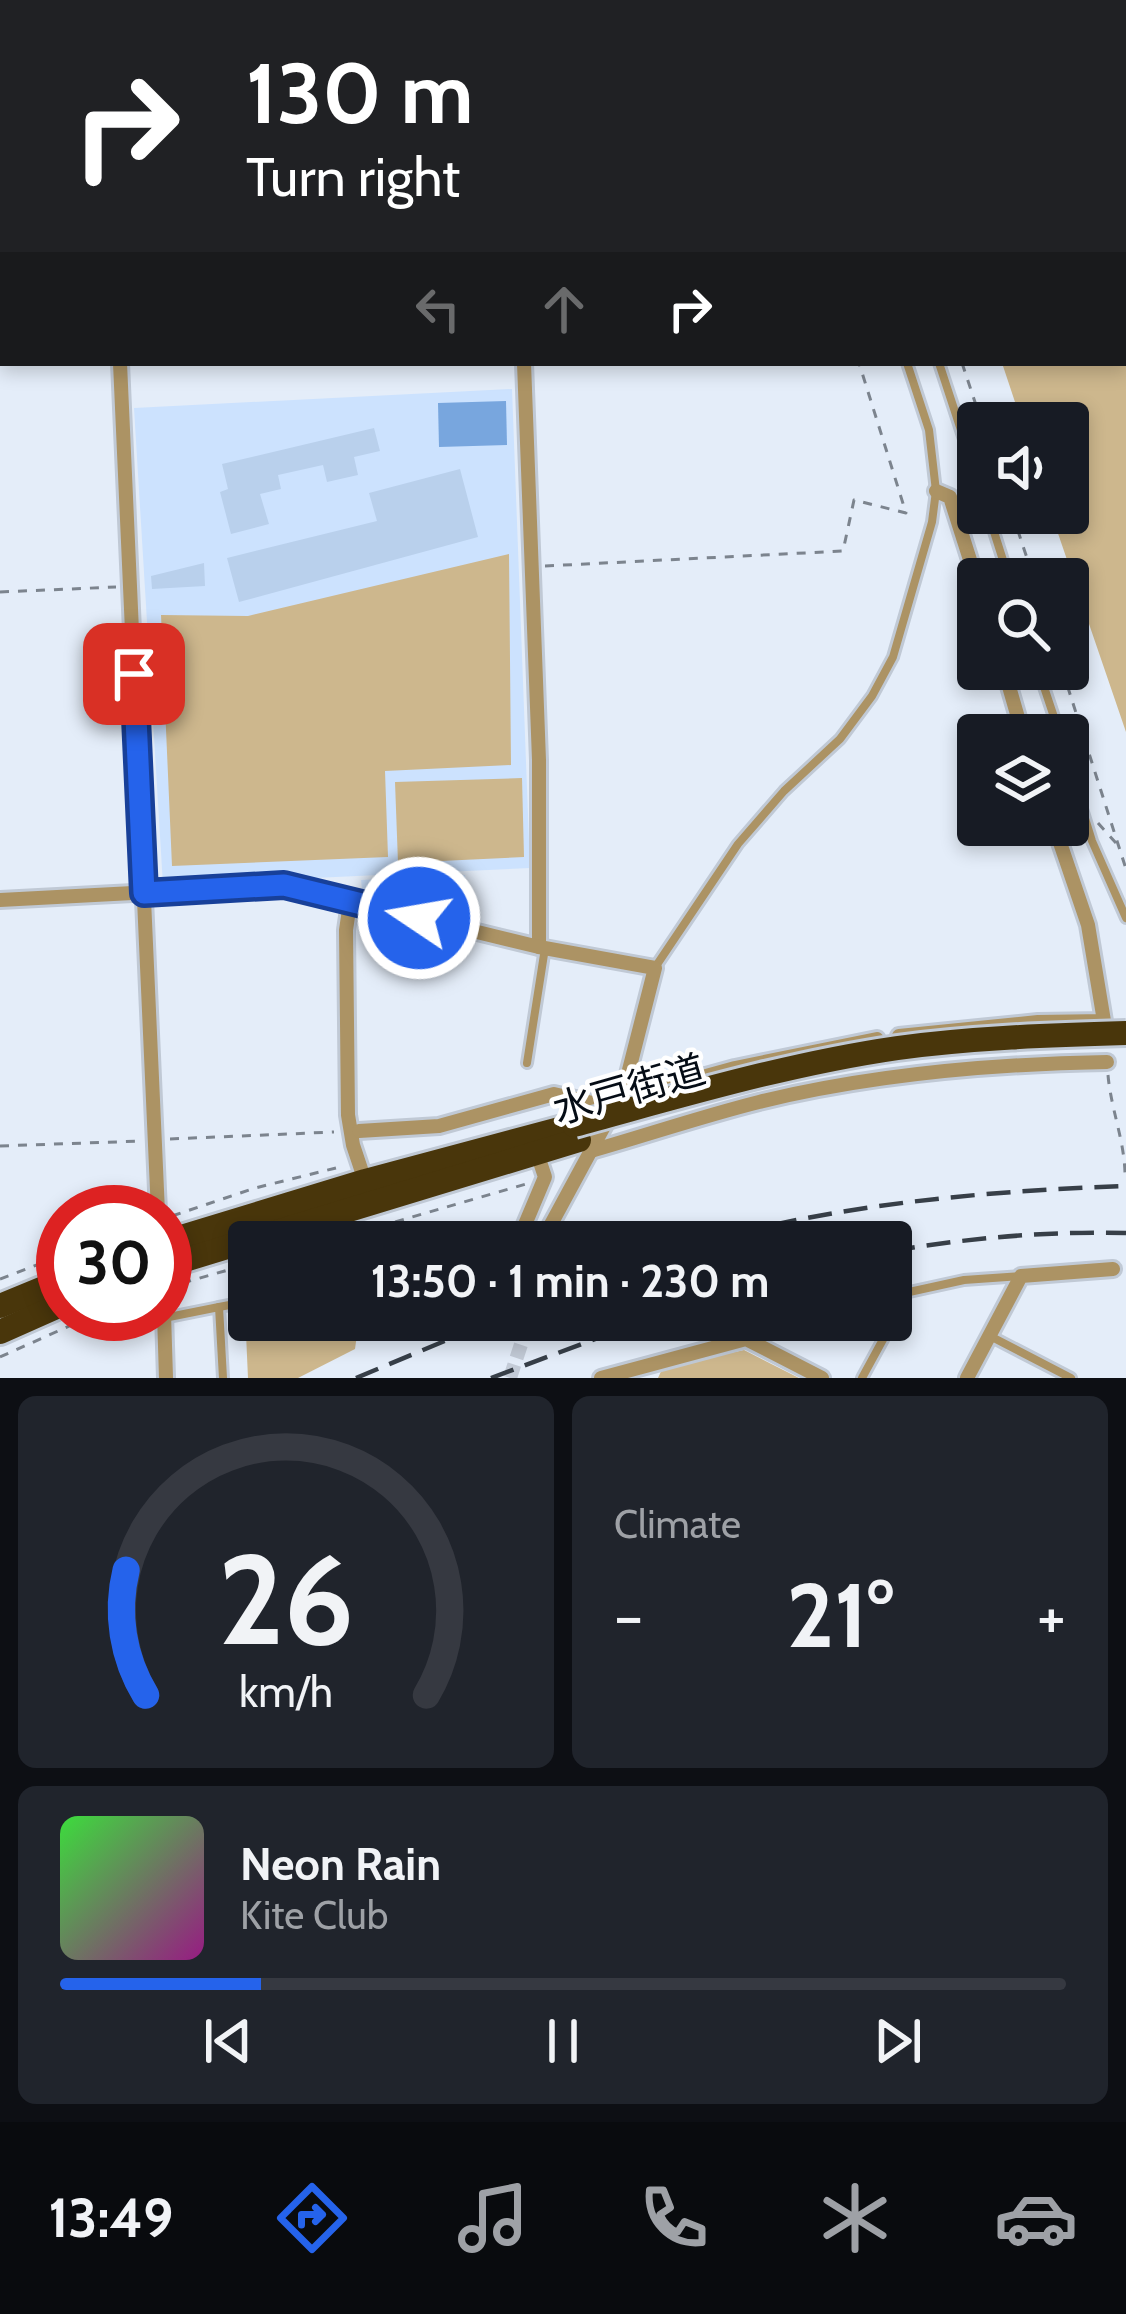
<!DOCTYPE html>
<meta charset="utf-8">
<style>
:root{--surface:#171b24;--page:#20242c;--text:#f1f3f6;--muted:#9ea1a6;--line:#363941;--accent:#2563eb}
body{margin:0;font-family:Cabin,"Noto Sans JP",sans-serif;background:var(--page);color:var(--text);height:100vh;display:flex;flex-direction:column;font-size:45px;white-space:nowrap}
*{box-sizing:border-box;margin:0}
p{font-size:39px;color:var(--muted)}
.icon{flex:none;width:66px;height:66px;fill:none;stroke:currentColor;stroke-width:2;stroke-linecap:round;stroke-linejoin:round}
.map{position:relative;height:1378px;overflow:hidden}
.side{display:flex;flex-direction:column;gap:18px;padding:18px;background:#0d0f14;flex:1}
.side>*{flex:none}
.guide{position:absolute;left:0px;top:0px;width:1128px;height:366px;box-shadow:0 6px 18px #0003;background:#202124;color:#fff;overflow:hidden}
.tools{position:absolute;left:957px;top:402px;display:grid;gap:24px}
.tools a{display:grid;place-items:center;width:132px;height:132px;border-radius:12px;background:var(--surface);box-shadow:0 6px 18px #0003;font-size:60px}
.speed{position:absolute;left:36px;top:1185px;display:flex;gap:24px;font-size:60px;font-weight:700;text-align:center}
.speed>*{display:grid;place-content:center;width:156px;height:156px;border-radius:50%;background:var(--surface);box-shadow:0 6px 18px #0003;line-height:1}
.speed .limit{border:18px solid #d22;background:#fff;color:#111}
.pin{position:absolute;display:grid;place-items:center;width:102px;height:102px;color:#fff;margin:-51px;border-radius:24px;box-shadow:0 6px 18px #0006}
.me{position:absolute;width:132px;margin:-66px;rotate:282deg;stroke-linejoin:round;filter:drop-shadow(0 0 9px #0008)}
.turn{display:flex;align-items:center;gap:42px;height:252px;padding:0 48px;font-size:54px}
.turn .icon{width:156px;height:156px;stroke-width:2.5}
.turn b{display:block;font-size:84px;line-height:102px}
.lanes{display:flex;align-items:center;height:114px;padding:0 48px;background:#0003;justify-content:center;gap:60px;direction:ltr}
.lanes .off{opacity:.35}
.big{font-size:90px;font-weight:700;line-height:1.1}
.side .card{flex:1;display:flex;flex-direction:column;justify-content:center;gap:18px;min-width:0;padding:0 42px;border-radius:18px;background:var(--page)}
.side .dial{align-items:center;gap:0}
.dial svg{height:312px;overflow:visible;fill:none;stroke:var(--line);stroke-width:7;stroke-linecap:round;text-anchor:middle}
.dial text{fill:var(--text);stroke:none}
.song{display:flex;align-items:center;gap:36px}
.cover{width:144px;height:144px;border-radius:18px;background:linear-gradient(135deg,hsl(120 70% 55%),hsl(310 70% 35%))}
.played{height:12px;border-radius:6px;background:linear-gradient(90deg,var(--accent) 20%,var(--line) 20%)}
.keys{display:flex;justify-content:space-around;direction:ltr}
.heat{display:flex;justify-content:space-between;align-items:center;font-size:66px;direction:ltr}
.side .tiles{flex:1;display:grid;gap:18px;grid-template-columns:1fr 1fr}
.card:last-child{grid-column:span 2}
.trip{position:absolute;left:228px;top:1221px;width:684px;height:120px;border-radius:12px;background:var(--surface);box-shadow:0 6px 18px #0003;font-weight:700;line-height:120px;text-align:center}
.menu{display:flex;height:192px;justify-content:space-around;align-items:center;background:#090b0e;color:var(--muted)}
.menu .icon{width:84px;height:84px}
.menu .on{color:var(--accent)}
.menu b{font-size:54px;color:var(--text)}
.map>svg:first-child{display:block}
</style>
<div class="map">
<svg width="1126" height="1378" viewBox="0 0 1126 1378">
<rect width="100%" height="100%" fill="#e4edf9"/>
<!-- built -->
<g fill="#cce2fe">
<path d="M512,389L530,868L163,885L134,408Z"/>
<path d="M465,875L468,920L363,898L361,880Z"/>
</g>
<!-- green -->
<g fill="#cdb78d">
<path d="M893,0H1126V732L1051,513H1068V423H1022L1002,363H1125V3Z"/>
<path d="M509,554L511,765L385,771L388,857L172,866L161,615L248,616Z"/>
<path d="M522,778L524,857L398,863L395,782Z"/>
<path d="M249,1264V1320H359L355,1349L298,1378H248L243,1266Z"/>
<path d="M744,1350L799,1378H658L663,1367Z"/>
</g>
<!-- water -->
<path fill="#78a6de" d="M506,401L507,445L439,447L438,403Z"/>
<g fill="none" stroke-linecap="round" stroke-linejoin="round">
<!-- stream -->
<path stroke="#78a6de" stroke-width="4.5" d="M612,0L614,3"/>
</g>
<!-- building -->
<g fill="#b9d0ec">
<path d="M374,428L380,451L354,457L358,475L327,482L323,465L278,475L281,489L260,494L269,524L231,534L220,492L228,489L222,464Z"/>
<path d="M460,469L478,537L239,602L227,558L377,521L369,493Z"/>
<path d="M204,563L205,586L152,589L151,576Z"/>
</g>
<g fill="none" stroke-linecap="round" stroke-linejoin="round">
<!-- street-tunnel -->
<path stroke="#c3cbd7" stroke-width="14" stroke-dasharray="14 7" stroke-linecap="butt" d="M510,1378L529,1320"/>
<defs>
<g id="lane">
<path d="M790,0L791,3"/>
<path d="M823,0L824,3"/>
<path d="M939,363L978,482"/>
<path d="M988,513L1009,579"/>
<path d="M1038,669L1060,735"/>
<path d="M1068,764L1092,841L1126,918"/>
<path d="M656,966L738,844L784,791L840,739L872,696L893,657L932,522L936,491L929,430L907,363"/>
<path d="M527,1063L545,948"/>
<path d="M891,1296L964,1280L1020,1276"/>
<path d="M219,1307L240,1303"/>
<path d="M164,1318L219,1307L223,1378"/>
<path d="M988,1335L1071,1378"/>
<path d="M750,1338L806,1320"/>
<path d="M862,1378L892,1323"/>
</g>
<g id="street">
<path d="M102,0V3"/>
<path d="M0,346L3,345"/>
<path d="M120,363L158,1212"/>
<path d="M524,363L539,760V947"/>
<path d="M936,491L950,497L978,585"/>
<path d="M1004,669L1023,735"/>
<path d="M0,900L284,885L539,947L655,968L628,1074L614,1108L549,1228L546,1242"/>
<path d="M350,903L346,930L348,1115L353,1145L365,1181"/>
<path d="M899,1036L1038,1022L1104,1021L1088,925L1054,825"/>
<path d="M630,1097L735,1068L877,1039"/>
<path d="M359,1131L439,1126L554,1094L614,1108"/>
<path d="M591,1151C647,1135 703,1116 759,1102C873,1074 990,1064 1107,1062"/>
<path d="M524,1242L521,1234L545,1177L537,1153"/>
<path d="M164,1314L166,1378"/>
<path d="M601,1378L746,1339L822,1378"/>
<path d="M967,1378L1021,1276L1113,1269"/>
</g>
<g id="highway">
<path d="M165,1242L365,1181L574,1125"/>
<path d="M165,1266L579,1140"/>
<path d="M0,1306L63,1280"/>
<path d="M0,1332L63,1304"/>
</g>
</defs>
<!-- lane casing -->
<use href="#lane" stroke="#c0c9d5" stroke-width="14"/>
<!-- street casing -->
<use href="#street" stroke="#c0c9d5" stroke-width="20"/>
<!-- highway casing -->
<use href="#highway" stroke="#c0c9d5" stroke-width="30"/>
<!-- path -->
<g stroke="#7c848e" stroke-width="3" stroke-dasharray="9 9" stroke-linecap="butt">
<path d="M354,0V3"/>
<path d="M622,0L623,3"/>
<path d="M844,0L845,3"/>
<path d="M0,100H3"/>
<path d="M962,363L982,423"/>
<path d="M1012,513L1034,579"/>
<path d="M545,566L843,551L854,500L906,513L859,363"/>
<path d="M0,592L116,587"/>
<path d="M1062,669L1126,869"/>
<path d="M1098,823L1116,843"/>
<path d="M1108,1075C1111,1109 1124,1139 1125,1173"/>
<path d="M170,1139L334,1132"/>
<path d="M0,1146L142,1141"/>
<path d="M172,1216L255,1188L336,1168"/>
<path d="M326,1242L526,1184"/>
<path d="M0,1279L63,1255"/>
<path d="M165,1288L249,1264"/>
<path d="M0,1357L96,1314"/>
</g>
<!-- lane -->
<use href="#lane" stroke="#ac9364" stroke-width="8"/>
<!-- street -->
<use href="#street" stroke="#ac9364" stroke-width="14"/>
<!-- highway -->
<use href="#highway" stroke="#49360b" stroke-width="24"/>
<!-- rail -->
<g stroke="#373f48" stroke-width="4.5" stroke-dasharray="24 12" stroke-linecap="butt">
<path d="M703,1242C840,1204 985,1191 1126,1186"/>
<path d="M891,1251C969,1238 1047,1231 1126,1233"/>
<path d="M356,1378L495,1320"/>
<path d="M491,1378L646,1320"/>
</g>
<defs>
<path id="highway-bridge" d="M574,1125C681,1096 787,1064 897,1048C973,1038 1049,1035 1126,1033"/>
</defs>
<!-- highway-bridge casing -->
<use href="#highway-bridge" stroke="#c0c9d5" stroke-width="30" stroke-linecap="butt"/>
<!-- highway-bridge -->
<use href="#highway-bridge" stroke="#49360b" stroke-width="24"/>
</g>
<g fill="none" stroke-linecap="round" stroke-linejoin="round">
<defs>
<path id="route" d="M134,674L144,893L284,885L419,918"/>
</defs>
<!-- route casing -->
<use href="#route" stroke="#184099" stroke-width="30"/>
<!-- route -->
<use href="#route" stroke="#2563eb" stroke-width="21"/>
</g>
<g text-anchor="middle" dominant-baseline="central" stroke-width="9" stroke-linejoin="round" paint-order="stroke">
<!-- street labels -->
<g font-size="39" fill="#050c15" stroke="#fff">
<text transform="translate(629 1089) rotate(-16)">水戸街道</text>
</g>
</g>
</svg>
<div class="tools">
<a><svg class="icon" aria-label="sound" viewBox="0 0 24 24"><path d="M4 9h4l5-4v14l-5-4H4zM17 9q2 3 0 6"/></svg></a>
<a><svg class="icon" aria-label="search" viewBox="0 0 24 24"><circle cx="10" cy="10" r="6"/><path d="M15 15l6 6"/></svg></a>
<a><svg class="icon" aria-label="layers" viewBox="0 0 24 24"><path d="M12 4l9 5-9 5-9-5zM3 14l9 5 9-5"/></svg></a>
</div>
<div class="speed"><div class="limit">30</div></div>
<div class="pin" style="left:134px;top:674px;background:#d93025"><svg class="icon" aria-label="arrive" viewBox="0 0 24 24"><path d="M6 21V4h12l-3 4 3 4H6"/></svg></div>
<svg class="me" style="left:419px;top:918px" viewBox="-20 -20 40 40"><circle r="17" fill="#2563eb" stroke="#fff" stroke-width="3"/><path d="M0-11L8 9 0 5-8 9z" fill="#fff"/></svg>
<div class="trip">13:50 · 1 min · 230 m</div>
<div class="guide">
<div class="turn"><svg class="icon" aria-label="right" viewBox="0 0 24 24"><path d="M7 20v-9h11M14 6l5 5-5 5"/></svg><div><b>130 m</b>Turn right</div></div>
<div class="lanes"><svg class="icon off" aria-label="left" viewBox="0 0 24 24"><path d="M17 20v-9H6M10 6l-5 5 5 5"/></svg><svg class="icon off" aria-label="ahead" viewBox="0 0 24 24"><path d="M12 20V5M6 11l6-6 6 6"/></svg><svg class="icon" aria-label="right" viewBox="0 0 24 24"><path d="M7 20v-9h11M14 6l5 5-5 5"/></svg></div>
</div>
</div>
<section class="side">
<div class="tiles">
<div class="card dial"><svg viewBox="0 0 100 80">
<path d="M14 69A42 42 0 1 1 86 69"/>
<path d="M14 69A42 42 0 0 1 9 37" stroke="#2563eb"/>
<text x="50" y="56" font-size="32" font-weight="700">26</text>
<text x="50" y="72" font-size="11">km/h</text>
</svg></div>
<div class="card"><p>Climate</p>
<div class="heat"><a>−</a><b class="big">21°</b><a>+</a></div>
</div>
<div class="card">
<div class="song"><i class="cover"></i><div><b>Neon Rain</b><p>Kite Club</p></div></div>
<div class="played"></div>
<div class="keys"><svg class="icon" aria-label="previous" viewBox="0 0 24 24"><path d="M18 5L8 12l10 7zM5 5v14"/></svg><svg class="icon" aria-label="pause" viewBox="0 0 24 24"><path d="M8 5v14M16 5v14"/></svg><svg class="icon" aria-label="next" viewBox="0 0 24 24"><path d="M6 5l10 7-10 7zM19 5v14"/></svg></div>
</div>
</div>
</section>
<nav class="menu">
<b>13:49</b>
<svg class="icon on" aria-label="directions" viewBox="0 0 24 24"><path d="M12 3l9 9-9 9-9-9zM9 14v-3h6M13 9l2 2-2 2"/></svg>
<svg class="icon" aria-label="music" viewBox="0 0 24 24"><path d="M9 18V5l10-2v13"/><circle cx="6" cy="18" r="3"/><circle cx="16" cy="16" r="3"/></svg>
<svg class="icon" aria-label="phone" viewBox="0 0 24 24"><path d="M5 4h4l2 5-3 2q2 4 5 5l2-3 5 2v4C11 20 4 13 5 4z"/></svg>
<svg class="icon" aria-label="climate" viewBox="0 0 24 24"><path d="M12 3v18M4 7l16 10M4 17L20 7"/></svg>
<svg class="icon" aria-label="car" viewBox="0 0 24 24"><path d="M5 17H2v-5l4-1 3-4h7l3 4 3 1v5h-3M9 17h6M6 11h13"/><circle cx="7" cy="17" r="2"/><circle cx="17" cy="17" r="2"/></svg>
</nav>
